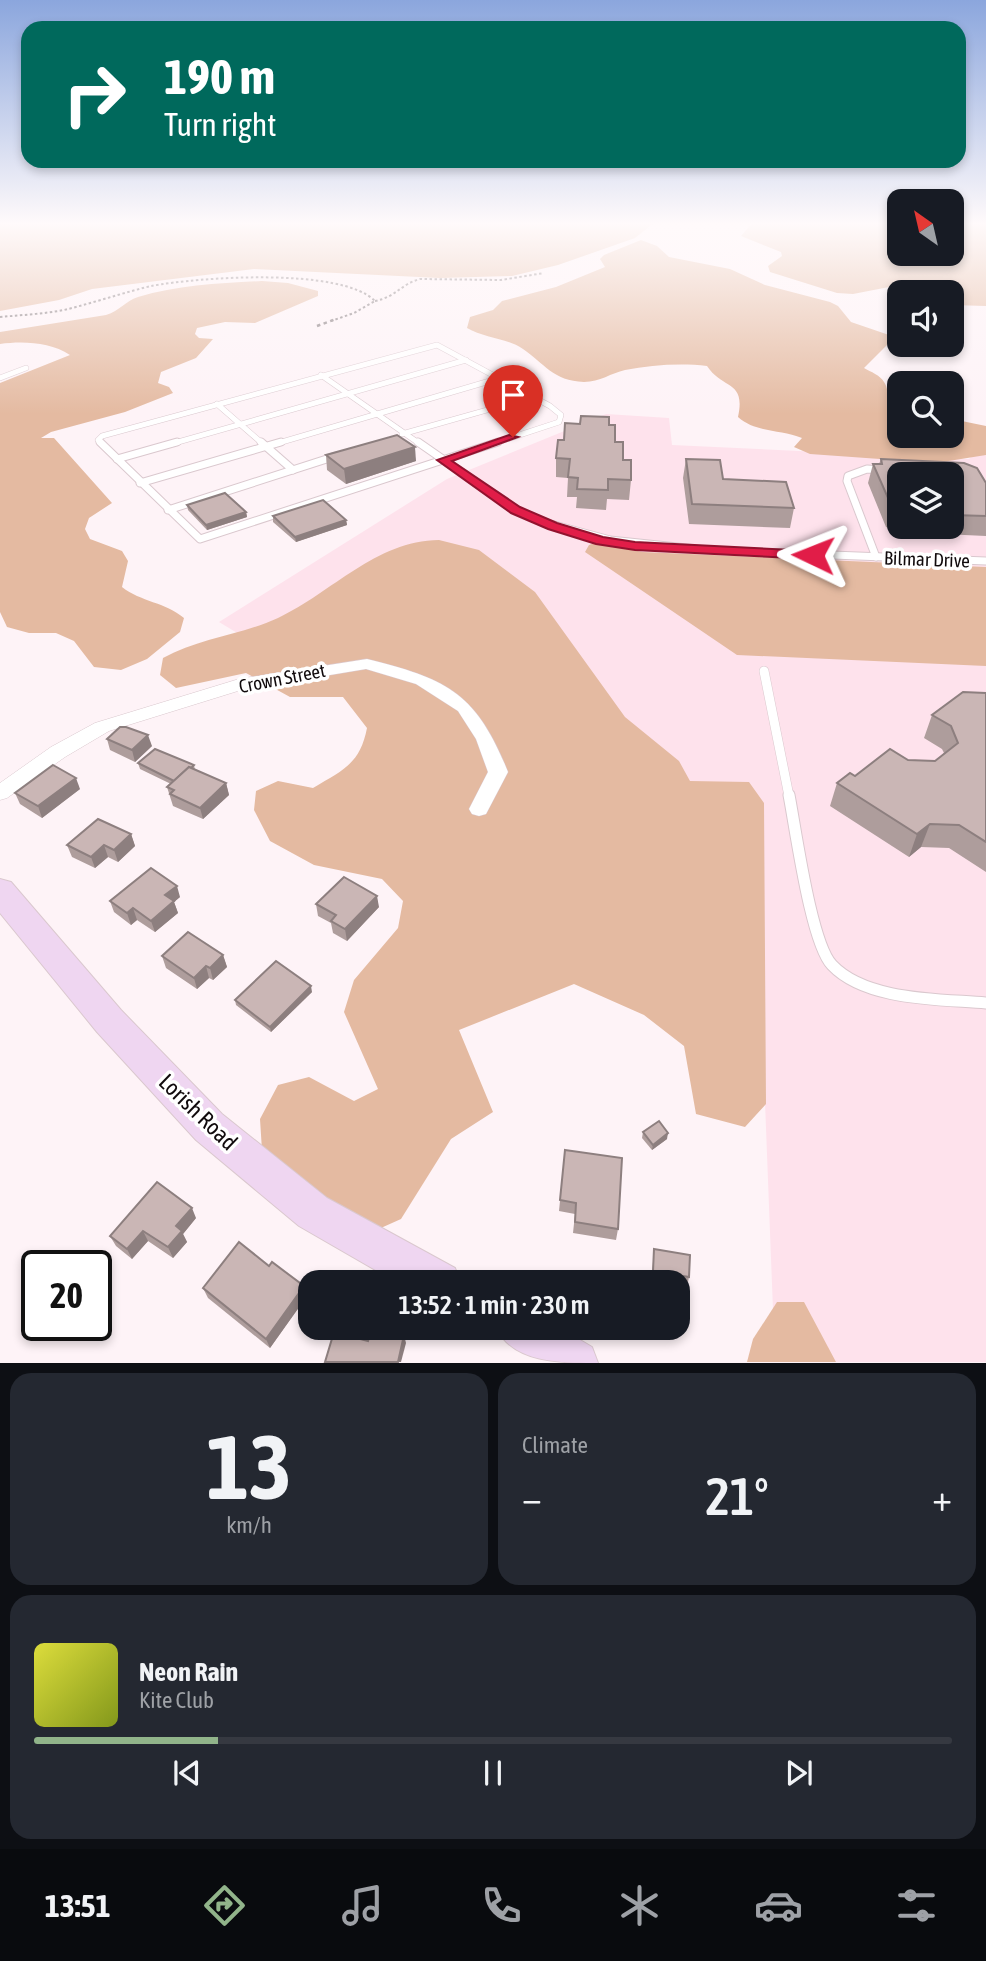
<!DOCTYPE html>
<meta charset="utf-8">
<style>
:root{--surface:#171b24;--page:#242831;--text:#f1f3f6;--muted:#9ea1a6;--line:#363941;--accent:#91b48a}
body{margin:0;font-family:"Asap Condensed",sans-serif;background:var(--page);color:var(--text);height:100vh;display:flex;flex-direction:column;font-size:26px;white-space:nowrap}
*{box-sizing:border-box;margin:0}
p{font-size:23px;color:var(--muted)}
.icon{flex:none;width:38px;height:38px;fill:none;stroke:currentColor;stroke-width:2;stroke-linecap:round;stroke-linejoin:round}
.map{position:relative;height:1363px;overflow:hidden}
.sheet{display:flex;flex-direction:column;gap:10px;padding:10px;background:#0d0f14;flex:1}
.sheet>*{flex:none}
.guide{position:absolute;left:21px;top:21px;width:945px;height:147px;border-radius:21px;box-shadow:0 4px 10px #0003;background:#00695c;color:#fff;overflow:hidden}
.needle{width:46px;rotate:326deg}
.buttons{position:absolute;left:887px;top:189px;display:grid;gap:14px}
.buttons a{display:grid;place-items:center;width:77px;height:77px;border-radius:14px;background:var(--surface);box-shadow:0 4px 10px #0003;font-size:35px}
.speed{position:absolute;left:21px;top:1250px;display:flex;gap:14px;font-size:35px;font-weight:700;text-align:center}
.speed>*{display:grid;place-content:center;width:91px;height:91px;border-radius:50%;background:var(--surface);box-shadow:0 4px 10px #0003;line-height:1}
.speed .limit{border:4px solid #111;border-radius:10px;background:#fff;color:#111}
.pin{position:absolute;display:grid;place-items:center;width:60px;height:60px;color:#fff;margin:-72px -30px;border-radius:50% 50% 50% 0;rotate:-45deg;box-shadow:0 0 7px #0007}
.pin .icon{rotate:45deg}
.me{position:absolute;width:77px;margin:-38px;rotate:272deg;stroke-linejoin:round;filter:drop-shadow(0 0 5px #0008)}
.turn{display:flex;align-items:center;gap:24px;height:147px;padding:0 28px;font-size:32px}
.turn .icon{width:91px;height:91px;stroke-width:2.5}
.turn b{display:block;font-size:49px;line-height:60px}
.big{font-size:52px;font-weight:600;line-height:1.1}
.sheet .tile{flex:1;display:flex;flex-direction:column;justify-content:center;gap:10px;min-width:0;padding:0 24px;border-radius:21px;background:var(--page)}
.sheet .dial{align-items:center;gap:0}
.dial b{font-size:91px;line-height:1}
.song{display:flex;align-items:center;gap:21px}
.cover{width:84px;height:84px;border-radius:10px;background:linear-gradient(135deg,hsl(60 70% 55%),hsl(70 70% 35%))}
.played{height:7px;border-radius:4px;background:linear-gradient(90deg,var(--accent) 20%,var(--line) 20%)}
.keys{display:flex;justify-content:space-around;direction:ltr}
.heat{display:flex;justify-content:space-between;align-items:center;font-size:38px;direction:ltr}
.sheet .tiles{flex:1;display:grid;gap:10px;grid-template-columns:1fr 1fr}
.tile:last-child{grid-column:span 2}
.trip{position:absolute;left:298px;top:1270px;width:392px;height:70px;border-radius:21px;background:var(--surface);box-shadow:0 4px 10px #0003;font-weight:600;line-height:70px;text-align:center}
.tabs{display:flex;height:112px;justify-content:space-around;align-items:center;background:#090b0e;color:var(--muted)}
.tabs .icon{width:49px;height:49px}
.tabs .active{color:var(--accent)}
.tabs b{font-size:32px;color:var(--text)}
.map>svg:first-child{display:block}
</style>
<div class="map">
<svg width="986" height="1363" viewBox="0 0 986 1363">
<rect width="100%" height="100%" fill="#fef3f7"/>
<!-- built -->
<path fill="#fee2ec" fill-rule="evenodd" d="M606,414L669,418L672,445L969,459L986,441V1362H775L759,946L219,622L447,479ZM900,474H952V527H900Z"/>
<!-- green -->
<g fill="#e4baa1">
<path d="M0,223H654L635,238L558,265L512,276L440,278L254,269L92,289L59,300L0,311Z"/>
<path d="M752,223H899L900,254H952V223H986V306L952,305V292H920L889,287L853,294L837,293L770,272L768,266L782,256L781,252L741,236Z"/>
<path d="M641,240L657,246L669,257L730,269L765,285L830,302L838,306L851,322L889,335L891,341L864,368C871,372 880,375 884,382C892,394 881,401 899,411L900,436H952V419L986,426V455L936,463L810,454L794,447L802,438C780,429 756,433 738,417C746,380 723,390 707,366C681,363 651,365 625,370C611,373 600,382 584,382C553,381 544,363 523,349C507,338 484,338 467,328L470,317L493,310L502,301L556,287L605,267L600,259L604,255Z"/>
<path d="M262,281L288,283L318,291V296L255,323L225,322L197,328L195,334L199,338L213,339L196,358L161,372L158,383L169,387L173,393L125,412L51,432L41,438H54L112,503L89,518L85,529L90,539L122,551L128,561L122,587C141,602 165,602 184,618L180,632L147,659L121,670L94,667L74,641L56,633H29L7,627L0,612V383L70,355C50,342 23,341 0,344V332L106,315C120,311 125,301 138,297C178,285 221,283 262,281Z"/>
<path d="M439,540L479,550L535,592L625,717L679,761L690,781L749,782L764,803L766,1104L745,1127L696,1114L684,1046L644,1015L574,984L459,1030L493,1112L451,1139L401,1219L363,1236L263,1166L260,1119L278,1085L309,1077L354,1101L378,1089L344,1012L354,980L398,928L403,901L382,879L314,865L270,841L254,810L256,791L278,781L313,788C343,770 360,764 367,728L343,697H290L246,673L176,688L160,675L163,658C199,638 241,635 278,618C333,592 375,541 439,540Z"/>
<path d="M595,543L643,552L986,567V666L737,655L585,552L589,545Z"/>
<path d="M777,1302H804L836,1362H747L753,1339Z"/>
</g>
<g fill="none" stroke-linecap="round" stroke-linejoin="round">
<defs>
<g id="lane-far3">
<path d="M321,375L420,444"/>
<path d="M0,378L26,368"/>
<path d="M217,404L263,444"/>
<path d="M402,434L533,397"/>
<path d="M102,444L98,440L102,436L437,345L550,406L561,415L559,422L492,444"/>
<path d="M171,444L466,360"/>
<path d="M275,444L500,378"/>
</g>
<g id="lane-far2">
<path d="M100,442L200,539L498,442"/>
<path d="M261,442L293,470"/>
<path d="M418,442L516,510L547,523L610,540L706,550L986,561"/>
<path d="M117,459L177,442"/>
<path d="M140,483L281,442"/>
<path d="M168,510L336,456"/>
<path d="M876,557L847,481L848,476L867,469L881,470"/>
</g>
<path id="lane-far1" d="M764,671L789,796"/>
<path id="lane" d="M789,795C796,831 811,943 832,965C866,1001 940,999 986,1003"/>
<path id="street" d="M367,659C447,679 476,692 508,772L486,814L479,816L472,814L469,809L488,772L476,739L458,711L416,684L366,669L241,690L109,731L65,757L7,798L0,800V783L51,747L95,723L239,679Z"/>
<g id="secondary">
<path d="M0,879L11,882L121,1010L222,1114L327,1198L455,1268L461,1283H398L299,1226L196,1140L97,1032L0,913Z"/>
<path d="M496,1328H560L592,1347L598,1363C560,1363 514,1363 496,1328Z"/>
</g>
</defs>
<!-- lane-far3 casing -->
<use href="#lane-far3" stroke="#dac8ce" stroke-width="6"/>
<!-- lane-far2 casing -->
<use href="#lane-far2" stroke="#dac8ce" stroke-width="9"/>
<!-- lane-far1 casing -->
<use href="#lane-far1" stroke="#dac8ce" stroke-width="10"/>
<!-- lane casing -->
<use href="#lane" stroke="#dac8ce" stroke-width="13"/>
<!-- street casing -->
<use href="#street" stroke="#dac8ce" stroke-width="1"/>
<!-- secondary casing -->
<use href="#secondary" stroke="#dac8ce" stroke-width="2"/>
<!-- path-far1 -->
<g stroke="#857c7f" stroke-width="2" stroke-dasharray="2.5 2.5" stroke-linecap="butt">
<path d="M375,301C396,297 401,284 420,279L501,280L544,273"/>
<path d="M0,317C21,315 43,314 64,310C93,303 122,293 151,286C199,277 341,267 375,301L354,313L331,321"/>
</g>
<!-- path -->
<path stroke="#857c7f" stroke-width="2.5" stroke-dasharray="3.5 3.5" stroke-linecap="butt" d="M317,326L336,319"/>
<!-- lane-far3 -->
<use href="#lane-far3" stroke="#fff" stroke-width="5"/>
<!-- lane-far2 -->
<use href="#lane-far2" stroke="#fff" stroke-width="7"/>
<!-- lane-far1 -->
<use href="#lane-far1" stroke="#fff" stroke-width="9"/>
<!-- lane -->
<use href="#lane" stroke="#fff" stroke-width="11"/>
<!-- street -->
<use href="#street" fill="#fff" fill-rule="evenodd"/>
<!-- secondary -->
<use href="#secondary" fill="#efd6f1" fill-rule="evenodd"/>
</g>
<!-- wall -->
<g fill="#ae9d9c" fill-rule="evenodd">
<path d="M564,440L615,442L631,480L629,500L607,499L606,510L576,508L577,497H567L568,478L556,477V458Z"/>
<path d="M326,455L416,461L346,484L327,470Z"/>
<path d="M686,459L723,479L794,508L790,528L689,524L683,478Z"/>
<path d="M881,459L964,463L977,468L986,483V536L900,532L886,527L868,483L873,464H879ZM900,474H952V527H900Z"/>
<path d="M187,505L246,512L247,517L207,530L188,510Z"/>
<path d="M273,516L346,520L347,525L296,542L273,522Z"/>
<path d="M986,693V872L949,848L921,847L909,857L830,806L837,783L855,776L908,760L935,761L944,753L942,749L924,738L932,715Z"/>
<path d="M107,739L152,746L135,762L110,750Z"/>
<path d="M138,763L194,765L195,770L226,783L229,795L203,819L173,806L167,787L171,784L140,769Z"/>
<path d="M80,789L42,818L20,804L15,793Z"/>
<path d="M131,834L135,846L118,862L108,857L95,868L72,857L67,845Z"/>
<path d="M180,897L174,902L178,913L155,932L137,920L131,925L114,912L110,901Z"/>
<path d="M316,904L379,907L347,941L333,933L331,923L318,916Z"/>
<path d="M223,955L227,967L213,980L209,978L197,989L166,968L162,956Z"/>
<path d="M312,992L271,1032L236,1005L235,1000Z"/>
<path d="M643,1132L667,1139L652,1150L642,1138Z"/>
<path d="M565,1150L618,1229L616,1240L573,1233L575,1214L559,1211Z"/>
<path d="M196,1218L183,1234L187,1242L173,1258L148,1241L132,1259L116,1246L110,1236Z"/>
<path d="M654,1249L689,1277L688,1282L652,1276Z"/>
<path d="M269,1266L304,1286L307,1296L270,1348L208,1298L203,1288Z"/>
</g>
<!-- shaded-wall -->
<g fill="#8d7f7f">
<path d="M415,447L416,461L346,484L344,469Z"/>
<path d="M246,512L247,517L207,530L206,525Z"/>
<path d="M346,520L347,525L296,542L295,537Z"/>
<path d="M148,735L152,746L135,762L132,750Z"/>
<path d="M76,778L80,789L42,818L38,806Z"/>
<path d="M226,783L229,795L203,819L200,808Z"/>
<path d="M930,824L921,847L909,857L917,834Z"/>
<path d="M131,834L135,846L118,862L114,850Z"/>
<path d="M104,845L108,857L95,868L91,857Z"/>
<path d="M177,886L180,897L174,902L178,913L155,932L151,921L165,895Z"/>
<path d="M377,896L379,907L347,941L345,929Z"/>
<path d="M133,908L137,920L131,925L127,913Z"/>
<path d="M223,955L227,967L213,980L210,968Z"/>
<path d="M206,966L209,978L197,989L194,978Z"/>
<path d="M311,986L312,992L271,1032L270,1027Z"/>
<path d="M668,1133L667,1139L652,1150L653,1145Z"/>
<path d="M192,1208L196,1218L183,1234L187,1242L173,1258L168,1247L176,1226Z"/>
<path d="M143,1231L148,1241L132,1259L127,1249Z"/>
<path d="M304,1286L307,1296L270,1348L266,1339Z"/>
<path d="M404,1335L406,1343L401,1362H398Z"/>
</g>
<!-- building -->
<g fill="#cab6b5" stroke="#8d7f7f" stroke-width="2">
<path d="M581,416L609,417V425H615V442H623V460H631V480L608,479V490L577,489L578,478L568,477L570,459L556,458L558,440H564L565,423L580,424Z"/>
<path d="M397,435L415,447L344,469L326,455Z"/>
<path d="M686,459L720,460L723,479L786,482L794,508L692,504Z"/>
<path d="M881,459L964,463L977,468L986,483V516L952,515V474H900V510L892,507L873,464H882Z"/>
<path d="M225,493L246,512L206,525L187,505Z"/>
<path d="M323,500L346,520L295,537L273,516Z"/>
<path d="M963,692L986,693V842L959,825L930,824L917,834L837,783L850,773L855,776L890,749L908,760L935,761L958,743L951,726L932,715Z"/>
<path d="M120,727H126L148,735L132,750L107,739Z"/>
<path d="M155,749L194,765L191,768L189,767L174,781L138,763Z"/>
<path d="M53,765L76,778L38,806L15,793Z"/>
<path d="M189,767L226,783L200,808L170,794L174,790L167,787Z"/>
<path d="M98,819L131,834L114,850L104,845L91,857L67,845Z"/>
<path d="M151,868L177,886L165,895L174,901L151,921L133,908L127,913L110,901Z"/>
<path d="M344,877L377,896L345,929L331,921L336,915L316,904Z"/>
<path d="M188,932L223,955L210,968L206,966L194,978L162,956Z"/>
<path d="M276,961L311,986L270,1027L235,1000Z"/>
<path d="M659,1121L668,1133L653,1145L643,1132Z"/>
<path d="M565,1150L622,1158L618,1229L575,1222L576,1203L560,1200Z"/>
<path d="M157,1182L192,1208L176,1226L182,1231L168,1247L143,1231L127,1249L110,1236Z"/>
<path d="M239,1242L269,1266L272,1262L304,1286L266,1339L203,1288Z"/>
<path d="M654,1249L690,1255L689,1277L653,1271Z"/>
<path d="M372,1328L404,1335L398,1362H325L334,1332L368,1341Z"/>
</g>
<!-- sky -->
<linearGradient id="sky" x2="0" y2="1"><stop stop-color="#8ba6dd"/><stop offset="0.54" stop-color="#fffafb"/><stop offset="1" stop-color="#fffafb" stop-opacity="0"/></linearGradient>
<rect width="986" height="414" fill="url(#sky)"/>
<!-- route -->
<path fill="#e11d48" stroke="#92132f" stroke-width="2" d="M509,435L518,437L452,461L520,507L557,523L603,537L635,542L813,551L820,555L813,559L635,550L596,544L548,529L511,513L437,460Z"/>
<g text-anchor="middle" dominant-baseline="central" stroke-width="7" stroke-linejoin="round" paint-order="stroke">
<!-- street labels -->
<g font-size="19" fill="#100a0c" stroke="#fff">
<text transform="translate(927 559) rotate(2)">Bilmar Drive</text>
<text transform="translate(282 678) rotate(-11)">Crown Street</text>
</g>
<!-- near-street labels -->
<g font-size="23" fill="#100a0c" stroke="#fff">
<text transform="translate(198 1112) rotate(44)">Lorish Road</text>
</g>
</g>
</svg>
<div class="buttons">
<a><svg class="needle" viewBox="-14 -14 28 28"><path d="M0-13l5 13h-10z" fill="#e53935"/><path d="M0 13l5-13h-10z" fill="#9ea1a6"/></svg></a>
<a><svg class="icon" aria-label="sound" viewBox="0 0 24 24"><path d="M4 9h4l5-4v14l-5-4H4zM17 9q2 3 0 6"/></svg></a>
<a><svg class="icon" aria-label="search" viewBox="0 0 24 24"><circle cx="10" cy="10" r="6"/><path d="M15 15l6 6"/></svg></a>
<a><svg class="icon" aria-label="layers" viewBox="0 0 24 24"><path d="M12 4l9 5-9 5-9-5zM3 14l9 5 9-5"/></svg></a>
</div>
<div class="speed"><div class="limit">20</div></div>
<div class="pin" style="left:513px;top:437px;background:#d93025"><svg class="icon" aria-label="arrive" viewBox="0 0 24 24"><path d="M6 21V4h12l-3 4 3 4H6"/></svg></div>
<svg class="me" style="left:813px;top:555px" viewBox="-20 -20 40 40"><path d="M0-17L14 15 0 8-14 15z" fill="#e11d48" stroke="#fff" stroke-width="4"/></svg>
<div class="trip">13:52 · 1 min · 230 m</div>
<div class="guide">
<div class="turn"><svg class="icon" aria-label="right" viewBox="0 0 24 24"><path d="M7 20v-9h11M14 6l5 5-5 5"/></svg><div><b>190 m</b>Turn right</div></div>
</div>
</div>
<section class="sheet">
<div class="tiles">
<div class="tile dial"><b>13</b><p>km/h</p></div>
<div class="tile"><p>Climate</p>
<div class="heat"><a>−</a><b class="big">21°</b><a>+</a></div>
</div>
<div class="tile">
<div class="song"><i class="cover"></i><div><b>Neon Rain</b><p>Kite Club</p></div></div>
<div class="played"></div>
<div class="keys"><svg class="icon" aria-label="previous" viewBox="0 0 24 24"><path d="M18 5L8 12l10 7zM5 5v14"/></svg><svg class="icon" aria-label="pause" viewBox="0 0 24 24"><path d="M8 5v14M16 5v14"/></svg><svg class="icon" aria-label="next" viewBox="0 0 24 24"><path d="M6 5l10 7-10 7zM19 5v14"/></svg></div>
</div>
</div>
</section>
<nav class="tabs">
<b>13:51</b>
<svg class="icon active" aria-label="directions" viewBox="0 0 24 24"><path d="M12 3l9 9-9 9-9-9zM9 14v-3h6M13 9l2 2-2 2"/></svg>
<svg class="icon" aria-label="music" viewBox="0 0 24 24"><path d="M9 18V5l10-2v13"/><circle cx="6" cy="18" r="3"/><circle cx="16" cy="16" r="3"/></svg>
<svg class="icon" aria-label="phone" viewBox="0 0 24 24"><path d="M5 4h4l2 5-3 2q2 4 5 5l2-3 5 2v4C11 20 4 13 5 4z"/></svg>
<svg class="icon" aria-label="climate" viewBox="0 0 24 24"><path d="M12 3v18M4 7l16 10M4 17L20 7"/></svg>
<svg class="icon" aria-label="car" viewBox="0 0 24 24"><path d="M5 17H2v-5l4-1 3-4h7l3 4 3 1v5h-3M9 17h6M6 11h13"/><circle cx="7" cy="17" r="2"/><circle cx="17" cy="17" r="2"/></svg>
<svg class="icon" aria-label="filters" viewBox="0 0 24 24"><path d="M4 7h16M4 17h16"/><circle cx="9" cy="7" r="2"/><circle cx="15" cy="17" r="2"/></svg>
</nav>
